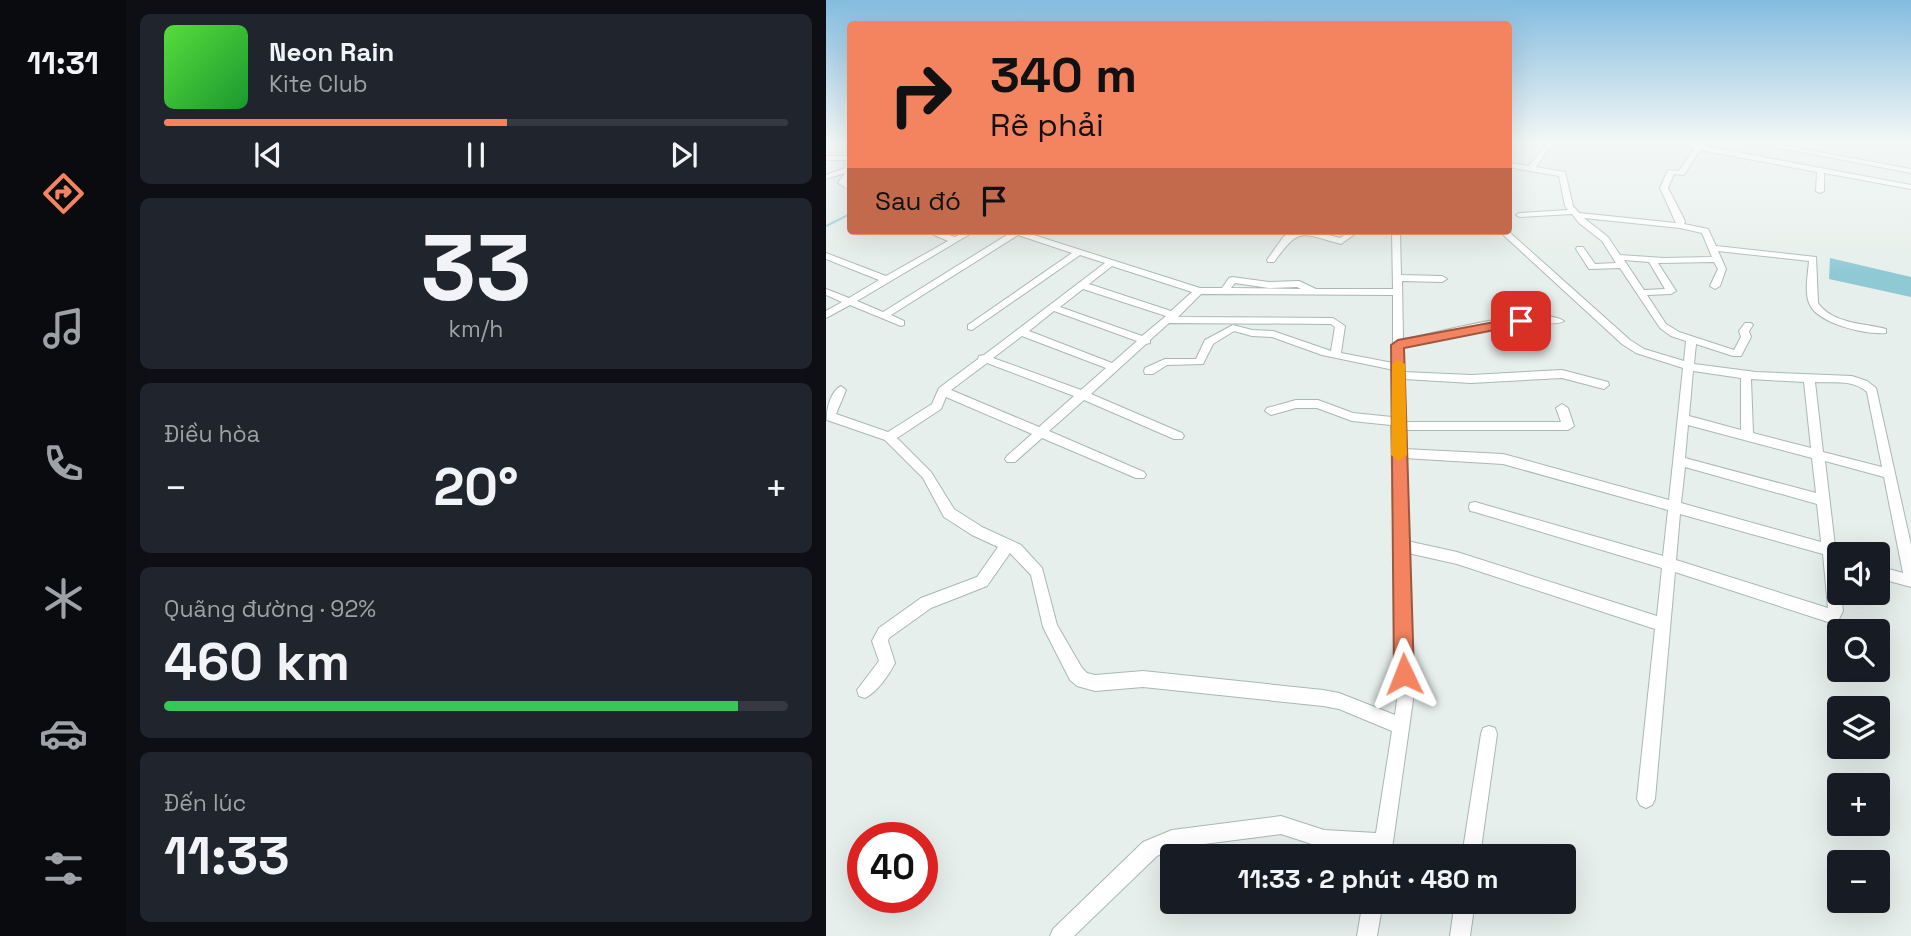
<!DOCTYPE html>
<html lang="vi">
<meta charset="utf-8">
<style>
:root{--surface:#171b24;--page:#20242c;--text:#f1f3f6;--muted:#9ea1a6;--line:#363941;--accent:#f4845f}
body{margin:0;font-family:"Space Grotesk",sans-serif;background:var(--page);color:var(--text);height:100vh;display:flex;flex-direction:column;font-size:26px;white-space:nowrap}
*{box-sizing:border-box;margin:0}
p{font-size:23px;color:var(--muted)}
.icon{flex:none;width:38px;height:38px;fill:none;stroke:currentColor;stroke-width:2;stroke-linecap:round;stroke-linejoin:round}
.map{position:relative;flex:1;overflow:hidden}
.panel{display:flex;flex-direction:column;gap:14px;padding:14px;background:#0d0f14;width:700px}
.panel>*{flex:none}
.hud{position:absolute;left:21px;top:21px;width:665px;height:214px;border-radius:7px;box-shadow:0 7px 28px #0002;background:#f4845f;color:#111;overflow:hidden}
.controls{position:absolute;left:1001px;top:542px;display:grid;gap:14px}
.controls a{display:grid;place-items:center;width:63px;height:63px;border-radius:7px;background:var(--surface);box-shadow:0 7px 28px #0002;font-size:35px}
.speed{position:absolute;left:21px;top:822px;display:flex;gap:14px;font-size:35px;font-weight:700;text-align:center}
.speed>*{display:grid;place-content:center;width:91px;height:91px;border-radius:50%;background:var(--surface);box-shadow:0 7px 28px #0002;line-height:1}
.speed .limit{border:10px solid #d22;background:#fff;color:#111}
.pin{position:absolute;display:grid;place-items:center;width:60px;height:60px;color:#fff;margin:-30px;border-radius:14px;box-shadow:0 4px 10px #0006}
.me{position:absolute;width:77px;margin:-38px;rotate:358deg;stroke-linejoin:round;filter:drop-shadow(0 0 5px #0008)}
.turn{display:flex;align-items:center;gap:24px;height:147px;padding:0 28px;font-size:32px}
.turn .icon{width:91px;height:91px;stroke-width:2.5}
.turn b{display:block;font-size:49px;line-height:60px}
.then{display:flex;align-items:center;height:66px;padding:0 28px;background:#0003;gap:14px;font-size:26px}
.big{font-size:52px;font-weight:700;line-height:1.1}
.panel .card{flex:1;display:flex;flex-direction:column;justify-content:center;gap:10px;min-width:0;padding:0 24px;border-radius:10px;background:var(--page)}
.panel .dial{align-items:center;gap:0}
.dial b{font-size:91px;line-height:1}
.song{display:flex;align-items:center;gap:21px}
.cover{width:84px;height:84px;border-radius:10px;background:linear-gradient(135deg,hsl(110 70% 55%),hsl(130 70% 35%))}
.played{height:7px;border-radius:4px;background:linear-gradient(90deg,var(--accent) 55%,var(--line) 55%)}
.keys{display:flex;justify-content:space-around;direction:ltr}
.heat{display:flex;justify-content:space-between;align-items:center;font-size:38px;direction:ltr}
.charge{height:10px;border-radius:5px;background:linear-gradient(90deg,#34c759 92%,var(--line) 0)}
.trip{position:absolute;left:334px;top:844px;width:416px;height:70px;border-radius:7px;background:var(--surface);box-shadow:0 7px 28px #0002;font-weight:700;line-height:70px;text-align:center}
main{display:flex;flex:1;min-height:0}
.dock{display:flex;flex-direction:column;width:126px;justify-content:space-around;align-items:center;background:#090b0e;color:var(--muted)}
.dock .icon{width:49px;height:49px}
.dock .active{color:var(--accent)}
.dock b{font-size:32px;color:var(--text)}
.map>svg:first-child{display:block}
</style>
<main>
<nav class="dock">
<b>11:31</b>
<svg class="icon active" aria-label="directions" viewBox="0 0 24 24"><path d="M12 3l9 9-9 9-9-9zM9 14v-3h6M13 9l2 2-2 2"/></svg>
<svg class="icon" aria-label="music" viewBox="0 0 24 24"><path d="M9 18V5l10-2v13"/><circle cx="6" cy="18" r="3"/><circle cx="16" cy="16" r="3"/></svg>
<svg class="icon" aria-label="phone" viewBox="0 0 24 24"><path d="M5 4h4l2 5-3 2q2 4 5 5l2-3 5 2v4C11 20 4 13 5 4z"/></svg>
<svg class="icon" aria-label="climate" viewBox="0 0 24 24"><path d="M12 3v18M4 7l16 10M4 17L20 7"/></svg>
<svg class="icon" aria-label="car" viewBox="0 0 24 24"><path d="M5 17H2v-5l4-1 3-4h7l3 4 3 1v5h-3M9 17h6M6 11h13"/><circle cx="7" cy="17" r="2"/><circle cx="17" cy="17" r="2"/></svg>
<svg class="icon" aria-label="filters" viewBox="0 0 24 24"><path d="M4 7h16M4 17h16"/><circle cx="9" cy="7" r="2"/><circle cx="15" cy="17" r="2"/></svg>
</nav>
<section class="panel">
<div class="card">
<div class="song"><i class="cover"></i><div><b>Neon Rain</b><p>Kite Club</p></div></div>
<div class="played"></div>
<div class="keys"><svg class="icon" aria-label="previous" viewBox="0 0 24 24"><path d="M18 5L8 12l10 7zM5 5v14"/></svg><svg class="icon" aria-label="pause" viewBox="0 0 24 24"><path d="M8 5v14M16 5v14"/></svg><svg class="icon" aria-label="next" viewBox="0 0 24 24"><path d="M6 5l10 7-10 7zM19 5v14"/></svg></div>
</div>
<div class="card dial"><b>33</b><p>km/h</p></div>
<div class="card"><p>Điều hòa</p>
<div class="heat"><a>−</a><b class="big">20°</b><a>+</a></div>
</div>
<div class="card"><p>Quãng đường · 92%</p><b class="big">460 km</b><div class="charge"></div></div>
<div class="card"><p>Đến lúc</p><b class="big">11:33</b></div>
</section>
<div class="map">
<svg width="1085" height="936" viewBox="0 0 1085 936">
<rect width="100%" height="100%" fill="#e6efeb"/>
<!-- water -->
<path fill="#8ec9d4" d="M1004,258L1085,277V297L1003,279Z"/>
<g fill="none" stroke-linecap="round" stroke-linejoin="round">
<!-- stream -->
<path stroke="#8ec9d4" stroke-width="2" d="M0,226L24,214"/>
<defs>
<g id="minor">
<path d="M724,143H733L723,148L710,167L739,172L747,206L753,213L850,223L834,188L842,170L853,171L868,148L847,143H862L1085,185V189L998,173V191L994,193L990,191L991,172L874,150L858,175L848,174L842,188L859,221L858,224L882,229L890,246L990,257L992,303C1007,324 1037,323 1060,329V333C1041,335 993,324 984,305C978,294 982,274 983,261L892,251L900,269L894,286L889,289L884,286L892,269L888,262L832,263L850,291L845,294L821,295L840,324L853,332L908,350L915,337L913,331L919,323H925L927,325L923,331L925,337L915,356H907L870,344L868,364L930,372L1026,376L1041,381L1050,388L1085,545V587L1052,578V566L1077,573L1058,477L999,461L1009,546L1027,551L1029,555H1013V558H1011L1013,593H1015L1017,611L1013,619L1002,622L849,572L829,799L826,805L820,808L814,805L811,799L829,629L631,564L582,553L587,700L565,856H547V851L498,848L455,834L347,848L331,856L248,936H224L227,929L317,842L346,830L455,816L498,830L550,833L566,731L513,709L497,706L317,687L269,691L251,686L244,680L217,627L205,575L184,553L161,586L105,608L63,638L62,641L69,663C63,675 51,692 39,698L33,696L31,690L53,661L46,641L53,628L95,598L151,577L172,547L146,535L118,517L97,478L59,440L1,420C0,409 5,391 15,386L20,390L10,414L62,432L106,404L113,388L152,359L153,356L158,355L279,263L254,255L146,330L142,329V325L246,253L192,235L65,315L78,321V325L75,326L24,305L0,318V311L16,302L0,295V289L23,298L53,280L0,259V253L60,276L122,241L99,231H111L129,237L139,231H149L31,301L57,312L184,233L183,231H195L374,288H396L403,278L406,277L443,282L473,281L490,289H567L566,231H574L575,275L616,276L621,279L616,282L576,281L577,340C609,333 712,304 738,321C730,326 707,322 696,323C656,326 617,338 578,347V372L645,375L736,370L782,382L783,385L778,389L736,378L645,383L578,379V422H735L730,408L736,404L742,408L748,426L742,430H577L578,449L677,454L843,500L857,368L810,353L796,344L673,231H682L804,340L818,349L858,361L860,341L845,336L834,328L794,268L763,269L750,249L751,247H757L769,264L790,263L776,241L753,223L746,214L694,217L690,215L694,213L742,210L739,206L733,176L682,167V163L703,166L719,146ZM758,218L854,228L876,233L886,257L838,258L794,255L782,237ZM798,260L823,262L839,289L818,290ZM286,266L366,292L345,311L263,284ZM409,283L443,288L471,287L475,289L405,288ZM257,289L340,316L316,336L234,307ZM375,294L567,295V363L515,353L519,326L507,318L352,317ZM228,311L311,341L286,363L203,331ZM343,323L505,324L509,327L505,351L447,331L426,330L407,325L379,340L370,359H339L319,368L318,371L319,374H327L341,365L377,364L387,344L408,331L426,336L446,337L496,355L568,370L566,417L527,413L492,400H470L441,408L439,411L445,415L470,408H491L526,421L565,425L571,700L569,715L513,693L497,690L317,671L269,675L261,673L256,668L231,625L216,568L195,545L156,527L128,509L105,472L71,438L115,409L120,397L206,434L181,456L179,459L181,462H189L216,438L310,478H318L320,475L318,472L223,431L258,400L348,439H356L358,436L356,433L265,394L320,344L324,343V340ZM196,336L280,368L255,390L167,358ZM161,363L248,396L213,427L125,390ZM867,371L915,378V430L863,416ZM925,379L978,382L985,448L927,433ZM989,382C1007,383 1027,379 1041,392L1056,467L997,452ZM862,425L986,458L990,493L859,458ZM578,458L677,464L842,510L837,556L649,502L644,503L643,507L644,511L649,512L836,568L831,616L631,552L581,541ZM859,467L991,504L995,542L855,503ZM854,514L997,554L1002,608L850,560Z"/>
<path d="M929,143H944L1085,169V173Z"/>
<path d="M0,156H24V177L20,182L24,185V190L12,183L19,173L0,179V175L19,168L20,160H0Z"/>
<path d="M471,231H487L514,238L524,231H533L515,244C475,233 474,226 448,262H442L441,260L458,236Z"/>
<path d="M663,726L669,728L671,734L654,856H636L655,734L657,728Z"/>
<path d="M537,901H557L551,936H531Z"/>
<path d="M629,901H649L644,936H624Z"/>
</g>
</defs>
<!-- minor casing -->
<use href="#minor" stroke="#a8b8b2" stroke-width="2"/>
<!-- minor -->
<use href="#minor" fill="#fff" fill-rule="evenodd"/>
</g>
<!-- sky -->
<linearGradient id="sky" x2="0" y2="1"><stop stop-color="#84bce0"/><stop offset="0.52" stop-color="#f4f8f6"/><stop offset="1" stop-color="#f4f8f6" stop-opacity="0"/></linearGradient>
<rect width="1085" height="274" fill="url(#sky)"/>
<!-- route -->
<path fill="#f4845f" stroke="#9f563e" stroke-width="2" d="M695,317L699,318V324L578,348L588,674L585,681L578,684L571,681L568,674L565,345L572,340Z"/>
<!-- slow -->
<path fill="#f59e0b" d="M572,360L579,364L581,455L573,461L565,455L566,364Z"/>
</svg>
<div class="controls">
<a><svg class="icon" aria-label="sound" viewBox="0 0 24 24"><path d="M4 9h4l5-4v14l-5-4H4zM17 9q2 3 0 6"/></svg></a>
<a><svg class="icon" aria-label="search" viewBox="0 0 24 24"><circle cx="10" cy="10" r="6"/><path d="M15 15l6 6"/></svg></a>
<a><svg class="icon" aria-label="layers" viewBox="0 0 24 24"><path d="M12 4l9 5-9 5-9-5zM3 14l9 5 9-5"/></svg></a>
<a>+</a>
<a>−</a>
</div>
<div class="speed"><div class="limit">40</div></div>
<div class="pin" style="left:695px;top:321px;background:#d93025"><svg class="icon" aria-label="arrive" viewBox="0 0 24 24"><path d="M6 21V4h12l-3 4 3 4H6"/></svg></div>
<svg class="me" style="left:578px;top:674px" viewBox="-20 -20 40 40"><path d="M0-17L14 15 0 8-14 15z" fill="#f4845f" stroke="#fff" stroke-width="4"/></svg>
<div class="trip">11:33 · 2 phút · 480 m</div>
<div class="hud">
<div class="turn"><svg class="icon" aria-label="right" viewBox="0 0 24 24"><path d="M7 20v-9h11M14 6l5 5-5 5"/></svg><div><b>340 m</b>Rẽ phải</div></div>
<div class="then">Sau đó<svg class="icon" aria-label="arrive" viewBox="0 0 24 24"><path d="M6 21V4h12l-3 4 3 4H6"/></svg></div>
</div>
</div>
</main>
